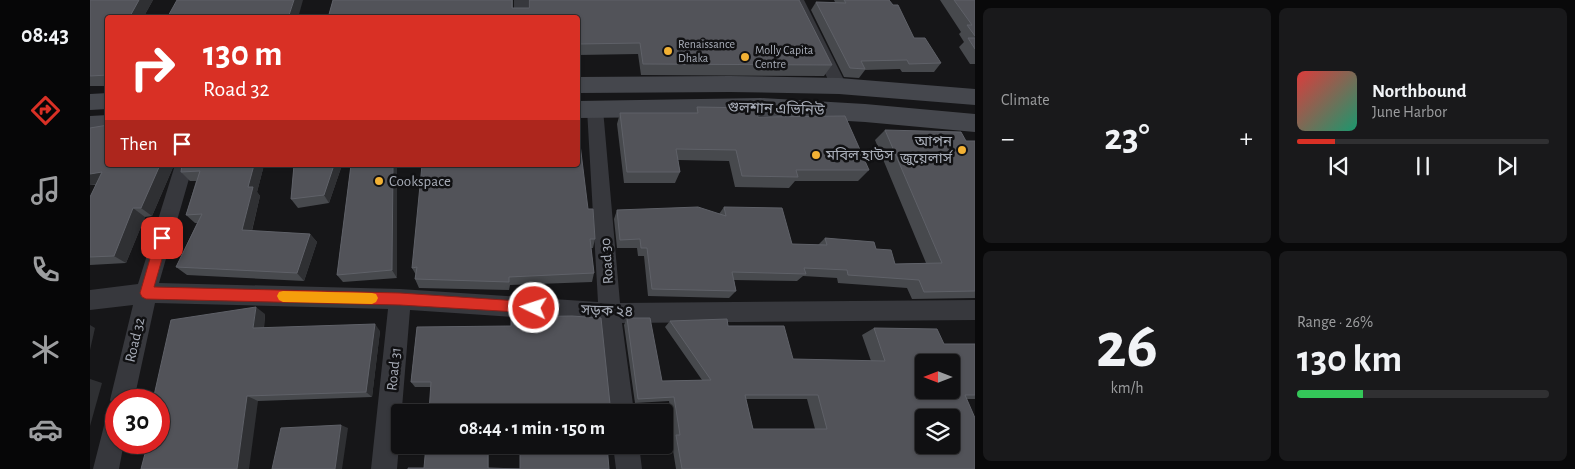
<!DOCTYPE html>
<meta charset="utf-8">
<style>
:root{--surface:#101012;--page:#19191b;--text:#f1f3f6;--muted:#9c9d9f;--line:#303032;--accent:#d93025}
body{margin:0;font-family:"Alegreya Sans","Noto Sans Bengali",sans-serif;background:var(--page);color:var(--text);height:100vh;display:flex;flex-direction:column;font-size:19px;white-space:nowrap}
*{box-sizing:border-box;margin:0}
p{font-size:16px;color:var(--muted)}
.icon{flex:none;width:28px;height:28px;fill:none;stroke:currentColor;stroke-width:2;stroke-linecap:round;stroke-linejoin:round}
.map{position:relative;flex:1;overflow:hidden}
.sheet{display:flex;flex-direction:column;gap:8px;padding:8px;background:#09090a;width:600px}
.sheet>*{flex:none}
.top-card{position:absolute;left:15px;top:15px;width:475px;height:152px;border-radius:5px;box-shadow:0 1px 4px #0004,0 0 0 1px var(--line);background:#d93025;color:#fff;overflow:hidden}
.needle{width:32px;rotate:270deg}
.controls{position:absolute;left:825px;top:354px;display:grid;gap:10px}
.controls a{display:grid;place-items:center;width:45px;height:45px;border-radius:5px;background:var(--surface);box-shadow:0 1px 4px #0004,0 0 0 1px var(--line);font-size:25px}
.speed{position:absolute;left:15px;top:389px;display:flex;gap:10px;font-size:25px;font-weight:700;text-align:center}
.speed>*{display:grid;place-content:center;width:65px;height:65px;border-radius:50%;background:var(--surface);box-shadow:0 1px 4px #0004,0 0 0 1px var(--line);line-height:1}
.speed .limit{border:8px solid #d22;background:#fff;color:#111}
.pin{position:absolute;display:grid;place-items:center;width:42px;height:42px;color:#fff;margin:-21px;border-radius:10px;box-shadow:0 2px 8px #0006}
.me{position:absolute;width:55px;margin:-28px;rotate:274deg;stroke-linejoin:round;filter:drop-shadow(0 0 4px #0008)}
.turn{display:flex;align-items:center;gap:18px;height:105px;padding:0 15px;font-size:22px}
.turn .icon{width:65px;height:65px;stroke-width:2.5}
.turn b{display:block;font-size:35px;line-height:42px}
.then{display:flex;align-items:center;height:48px;padding:0 15px;background:#0003;gap:10px;font-size:19px}
.big{font-size:38px;font-weight:600;line-height:1.1}
.sheet .card{flex:1;display:flex;flex-direction:column;justify-content:center;gap:8px;min-width:0;padding:0 18px;border-radius:8px;background:var(--page)}
.sheet .dial{align-items:center;gap:0}
.dial b{font-size:65px;line-height:1}
.song{display:flex;align-items:center;gap:15px}
.cover{width:60px;height:60px;border-radius:8px;background:linear-gradient(135deg,hsl(0 70% 55%),hsl(160 70% 35%))}
.played{height:5px;border-radius:2px;background:linear-gradient(90deg,var(--accent) 15%,var(--line) 15%)}
.keys{display:flex;justify-content:space-around;direction:ltr}
.heat{display:flex;justify-content:space-between;align-items:center;font-size:28px;direction:ltr}
.charge{height:8px;border-radius:4px;background:linear-gradient(90deg,#34c759 26%,var(--line) 0)}
.sheet .tiles{flex:1;display:grid;gap:8px;grid-template-columns:repeat(2,1fr)}
.trip{position:absolute;left:301px;top:404px;width:282px;height:50px;border-radius:5px;background:var(--surface);box-shadow:0 1px 4px #0004,0 0 0 1px var(--line);font-weight:600;line-height:50px;text-align:center}
main{display:flex;flex:1;min-height:0}
.dock{display:flex;flex-direction:column;width:90px;justify-content:space-around;align-items:center;background:#060607;color:var(--muted)}
.dock .icon{width:35px;height:35px}
.dock .selected{color:var(--accent)}
.dock b{font-size:22px;color:var(--text)}
.map>svg:first-child{display:block}
</style>
<main>
<nav class="dock">
<b>08:43</b>
<svg class="icon selected" aria-label="directions" viewBox="0 0 24 24"><path d="M12 3l9 9-9 9-9-9zM9 14v-3h6M13 9l2 2-2 2"/></svg>
<svg class="icon" aria-label="music" viewBox="0 0 24 24"><path d="M9 18V5l10-2v13"/><circle cx="6" cy="18" r="3"/><circle cx="16" cy="16" r="3"/></svg>
<svg class="icon" aria-label="phone" viewBox="0 0 24 24"><path d="M5 4h4l2 5-3 2q2 4 5 5l2-3 5 2v4C11 20 4 13 5 4z"/></svg>
<svg class="icon" aria-label="climate" viewBox="0 0 24 24"><path d="M12 3v18M4 7l16 10M4 17L20 7"/></svg>
<svg class="icon" aria-label="car" viewBox="0 0 24 24"><path d="M5 17H2v-5l4-1 3-4h7l3 4 3 1v5h-3M9 17h6M6 11h13"/><circle cx="7" cy="17" r="2"/><circle cx="17" cy="17" r="2"/></svg>
</nav>
<div class="map">
<svg width="885" height="469" viewBox="0 0 885 469">
<rect width="100%" height="100%" fill="#161618"/>
<g fill="none" stroke-linecap="round" stroke-linejoin="round">
<!-- minor -->
<g fill="#37383d" fill-rule="evenodd">
<rect x="424" y="0" width="14" height="18"/>
<path d="M700,0H714L757,86L755,90L749,92L743,90Z"/>
<path d="M505,103L511,105L513,109L530,303L885,300V320L532,323L544,412H520L510,323L320,310L307,469H281L298,309L65,303L44,400H26V410L24,408L20,400L43,305L0,310V290L48,284L85,165H103L69,283L310,289L508,302L497,109L499,105Z"/>
<path d="M26,411V442H34L29,469H3L17,414Z"/>
<path d="M523,445H549L552,469H526Z"/>
</g>
<!-- secondary -->
<g fill="#45474d" fill-rule="evenodd">
<path d="M640,76L749,78L885,89V105L749,94L640,92L488,93V77Z"/>
<path d="M18,93V109L0,110V94Z"/>
<path d="M671,98L775,104L885,114V132L775,122L671,116L488,118V101Z"/>
<path d="M18,115V133L0,134V116Z"/>
</g>
</g>
<!-- wall -->
<g fill="#47494d" fill-rule="evenodd">
<path d="M0,0H63L53,18H18V86H0Z"/>
<path d="M243,0H423V8H439V0H709L742,65L734,76L551,75L548,54L488,55V18H238Z"/>
<path d="M744,0H799L824,38L851,63L844,72H812L810,69L775,70L769,78L754,77L721,10L726,2H745Z"/>
<path d="M850,0H885V64H880L869,47L874,42L869,34L871,32Z"/>
<path d="M607,107L668,117L779,170L768,181H705L699,188L645,187L639,161L588,160L590,172L585,183H534L527,124L530,113H605Z"/>
<path d="M0,128L18,165H84L62,216L55,217L36,263L0,265V197L6,185H0Z"/>
<path d="M795,130L876,141H885V298L822,299L817,288L748,283L747,278L713,276L707,281L644,280L646,291L639,298L558,296L554,256H548L547,248H527L524,219L527,210L629,214L634,207L702,244L728,245L735,238L786,249L805,264L836,263L785,140Z"/>
<path d="M92,165H174L167,192L170,196L162,231L220,234L227,242L214,281L97,275L86,267L107,223H105L96,215L106,181H100L91,172Z"/>
<path d="M204,165H252L239,203L208,208L201,199Z"/>
<path d="M261,165L307,278L253,282L247,275Z"/>
<path d="M498,209L505,239L503,248H501L504,273L502,282L420,285L419,290L329,288L325,279L326,275L322,268Z"/>
<path d="M175,314L174,328L290,331L282,397L168,401L51,469Z"/>
<path d="M537,318L572,381L612,380L575,327L580,321L638,326L703,359L781,361L772,335L784,328L854,344H885V399H877L885,469H586L581,438L584,436L579,401L545,403L534,325ZM656,399H717L725,429H663Z"/>
<path d="M327,327L520,404L518,408L400,409V412H339L341,387H325L321,382Z"/>
</g>
<!-- shaded-wall -->
<g fill="#2f3033">
<path d="M49,0H63L53,18H39Z"/>
<path d="M204,0H213L208,18H198Z"/>
<path d="M70,165H84L62,216L51,208Z"/>
<path d="M164,165H174L167,192L170,196L160,238L152,230L158,187Z"/>
<path d="M244,165H252L239,203L234,195Z"/>
<path d="M303,165H307V278L302,270Z"/>
<path d="M12,172L23,182L0,185V174Z"/>
<path d="M43,208L55,217L36,263L24,256Z"/>
<path d="M220,234L227,242L214,281L207,273Z"/>
<path d="M166,307L175,314L173,335L163,328Z"/>
<path d="M285,324L290,331L282,397L276,392Z"/>
<path d="M0,325L5,328L0,350Z"/>
<path d="M0,379L12,383L0,426Z"/>
<path d="M157,396L168,401L159,469H147Z"/>
<path d="M251,425L258,428L252,469H245Z"/>
<path d="M398,445H399V469L398,468Z"/>
</g>
<!-- building -->
<g fill="#525359" stroke="#5f6168" fill-rule="evenodd">
<path d="M0,0H49L39,18H18V75L0,76Z"/>
<path d="M87,0H204L198,18H77Z"/>
<path d="M243,0H422V8H439V0H709L742,65L553,64L550,43L488,44V18H238Z"/>
<path d="M754,0H799L803,5H808L824,38H835L851,63L819,64L817,60L771,61L775,69L760,68L726,2L756,3Z"/>
<path d="M864,0H885V36L877,25H882Z"/>
<path d="M878,38H885V49Z"/>
<path d="M607,107L665,108L668,117L755,116L779,170H706L708,177L652,176L646,150L586,149L590,172H537L530,113H608Z"/>
<path d="M18,125V165H70L51,208H43L24,256L0,257V197L12,172L0,174V128Z"/>
<path d="M488,128L498,209H503L505,239H500L504,273L419,277V282L325,279L327,267L322,268L332,165H488Z"/>
<path d="M795,130L871,132L876,141H885V291L834,292L829,280L758,275L757,270L714,268L716,274L642,272L646,291L562,289L557,248H551L550,239L530,240L527,210L608,207L636,216L634,207L692,208L702,244L737,245L735,238L784,242L786,249L801,250L805,264L852,263Z"/>
<path d="M92,165H164L158,187H163L152,230L220,234L207,273L86,267L112,214L96,215L110,171L91,172Z"/>
<path d="M204,165H244L234,195L201,199Z"/>
<path d="M261,165H303L302,270L247,275Z"/>
<path d="M166,307L163,328L285,324L276,392L157,396L147,469H51L58,442H69V400H63L81,320Z"/>
<path d="M482,316L511,318L520,404H514V412H430L431,405L398,406V412H339L341,382H321L327,327L421,326V317Z"/>
<path d="M537,318H560L572,381L621,380L580,321L637,319L638,326H694L703,359L795,361L784,328L847,329L854,344H885V395H875L885,418V469H592L586,435H590L584,397L548,399ZM834,362H861V390H834ZM655,395H728L737,429H663ZM834,418H861V445H834Z"/>
<path d="M251,425L245,469H182L191,428Z"/>
<path d="M336,445H398V468L430,469V445H517L519,469H318V468H334Z"/>
</g>
<!-- route -->
<path fill="#d93025" stroke="#8d1f18" d="M72,233L76,235L78,238L64,287L310,293L444,302L448,304L450,308L448,312L444,313L310,305L56,299L52,297L50,293L66,238L68,235Z"/>
<!-- slow -->
<path fill="#f59e0b" d="M193,291L282,293L286,294L288,298L286,302L282,304L193,302L189,300L187,296L189,292Z"/>
<!-- markers -->
<g fill="#f2b134" stroke="#111113" stroke-width="2">
<circle cx="578" cy="51" r="5"/>
<circle cx="655" cy="57" r="5"/>
<circle cx="872" cy="150" r="5"/>
<circle cx="726" cy="155" r="5"/>
<circle cx="289" cy="181" r="5"/>
</g>
<g text-anchor="middle" dominant-baseline="central" stroke-width="5" stroke-linejoin="round" paint-order="stroke">
<!-- far-poi labels -->
<g font-size="12" fill="#a8adb8" stroke="#111113" text-anchor="start">
<text x="588" y="44">Renaissance<tspan x="588" dy="14">Dhaka</tspan></text>
<text x="665" y="50">Molly Capita<tspan x="665" dy="14">Centre</tspan></text>
</g>
<!-- street labels -->
<g font-size="15" fill="#a8adb8" stroke="#111113">
<text transform="translate(686 109) rotate(2)">গুলশান এভিনিউ</text>
<text transform="translate(517 261) rotate(-94)">Road 30</text>
<text transform="translate(517 311) rotate(2)">সড়ক ২৪</text>
<text transform="translate(45 340) rotate(-77)">Road 32</text>
<text transform="translate(304 369) rotate(-84)">Road 31</text>
</g>
<!-- poi labels -->
<g font-size="15" fill="#a8adb8" stroke="#111113" text-anchor="start">
<text x="862" y="141" text-anchor="end">আপন<tspan x="862" dy="17">জুয়েলার্স</tspan></text>
<text x="736" y="155">মবিল হাউস</text>
<text x="299" y="181">Cookspace</text>
</g>
</g>
</svg>
<div class="controls">
<a><svg class="needle" viewBox="-14 -14 28 28"><path d="M0-13l5 13h-10z" fill="#e53935"/><path d="M0 13l5-13h-10z" fill="#9c9d9f"/></svg></a>
<a><svg class="icon" aria-label="layers" viewBox="0 0 24 24"><path d="M12 4l9 5-9 5-9-5zM3 14l9 5 9-5"/></svg></a>
</div>
<div class="speed"><div class="limit">30</div></div>
<div class="pin" style="left:72px;top:238px;background:#d93025"><svg class="icon" aria-label="arrive" viewBox="0 0 24 24"><path d="M6 21V4h12l-3 4 3 4H6"/></svg></div>
<svg class="me" style="left:444px;top:308px" viewBox="-20 -20 40 40"><circle r="17" fill="#d93025" stroke="#fff" stroke-width="3"/><path d="M0-11L8 9 0 5-8 9z" fill="#fff"/></svg>
<div class="trip">08:44 · 1 min · 150 m</div>
<div class="top-card">
<div class="turn"><svg class="icon" aria-label="right" viewBox="0 0 24 24"><path d="M7 20v-9h11M14 6l5 5-5 5"/></svg><div><b>130 m</b>Road 32</div></div>
<div class="then">Then<svg class="icon" aria-label="arrive" viewBox="0 0 24 24"><path d="M6 21V4h12l-3 4 3 4H6"/></svg></div>
</div>
</div>
<section class="sheet">
<div class="tiles">
<div class="card"><p>Climate</p>
<div class="heat"><a>−</a><b class="big">23°</b><a>+</a></div>
</div>
<div class="card">
<div class="song"><i class="cover"></i><div><b>Northbound</b><p>June Harbor</p></div></div>
<div class="played"></div>
<div class="keys"><svg class="icon" aria-label="previous" viewBox="0 0 24 24"><path d="M18 5L8 12l10 7zM5 5v14"/></svg><svg class="icon" aria-label="pause" viewBox="0 0 24 24"><path d="M8 5v14M16 5v14"/></svg><svg class="icon" aria-label="next" viewBox="0 0 24 24"><path d="M6 5l10 7-10 7zM19 5v14"/></svg></div>
</div>
<div class="card dial"><b>26</b><p>km/h</p></div>
<div class="card"><p>Range · 26%</p><b class="big">130 km</b><div class="charge"></div></div>
</div>
</section>
</main>
